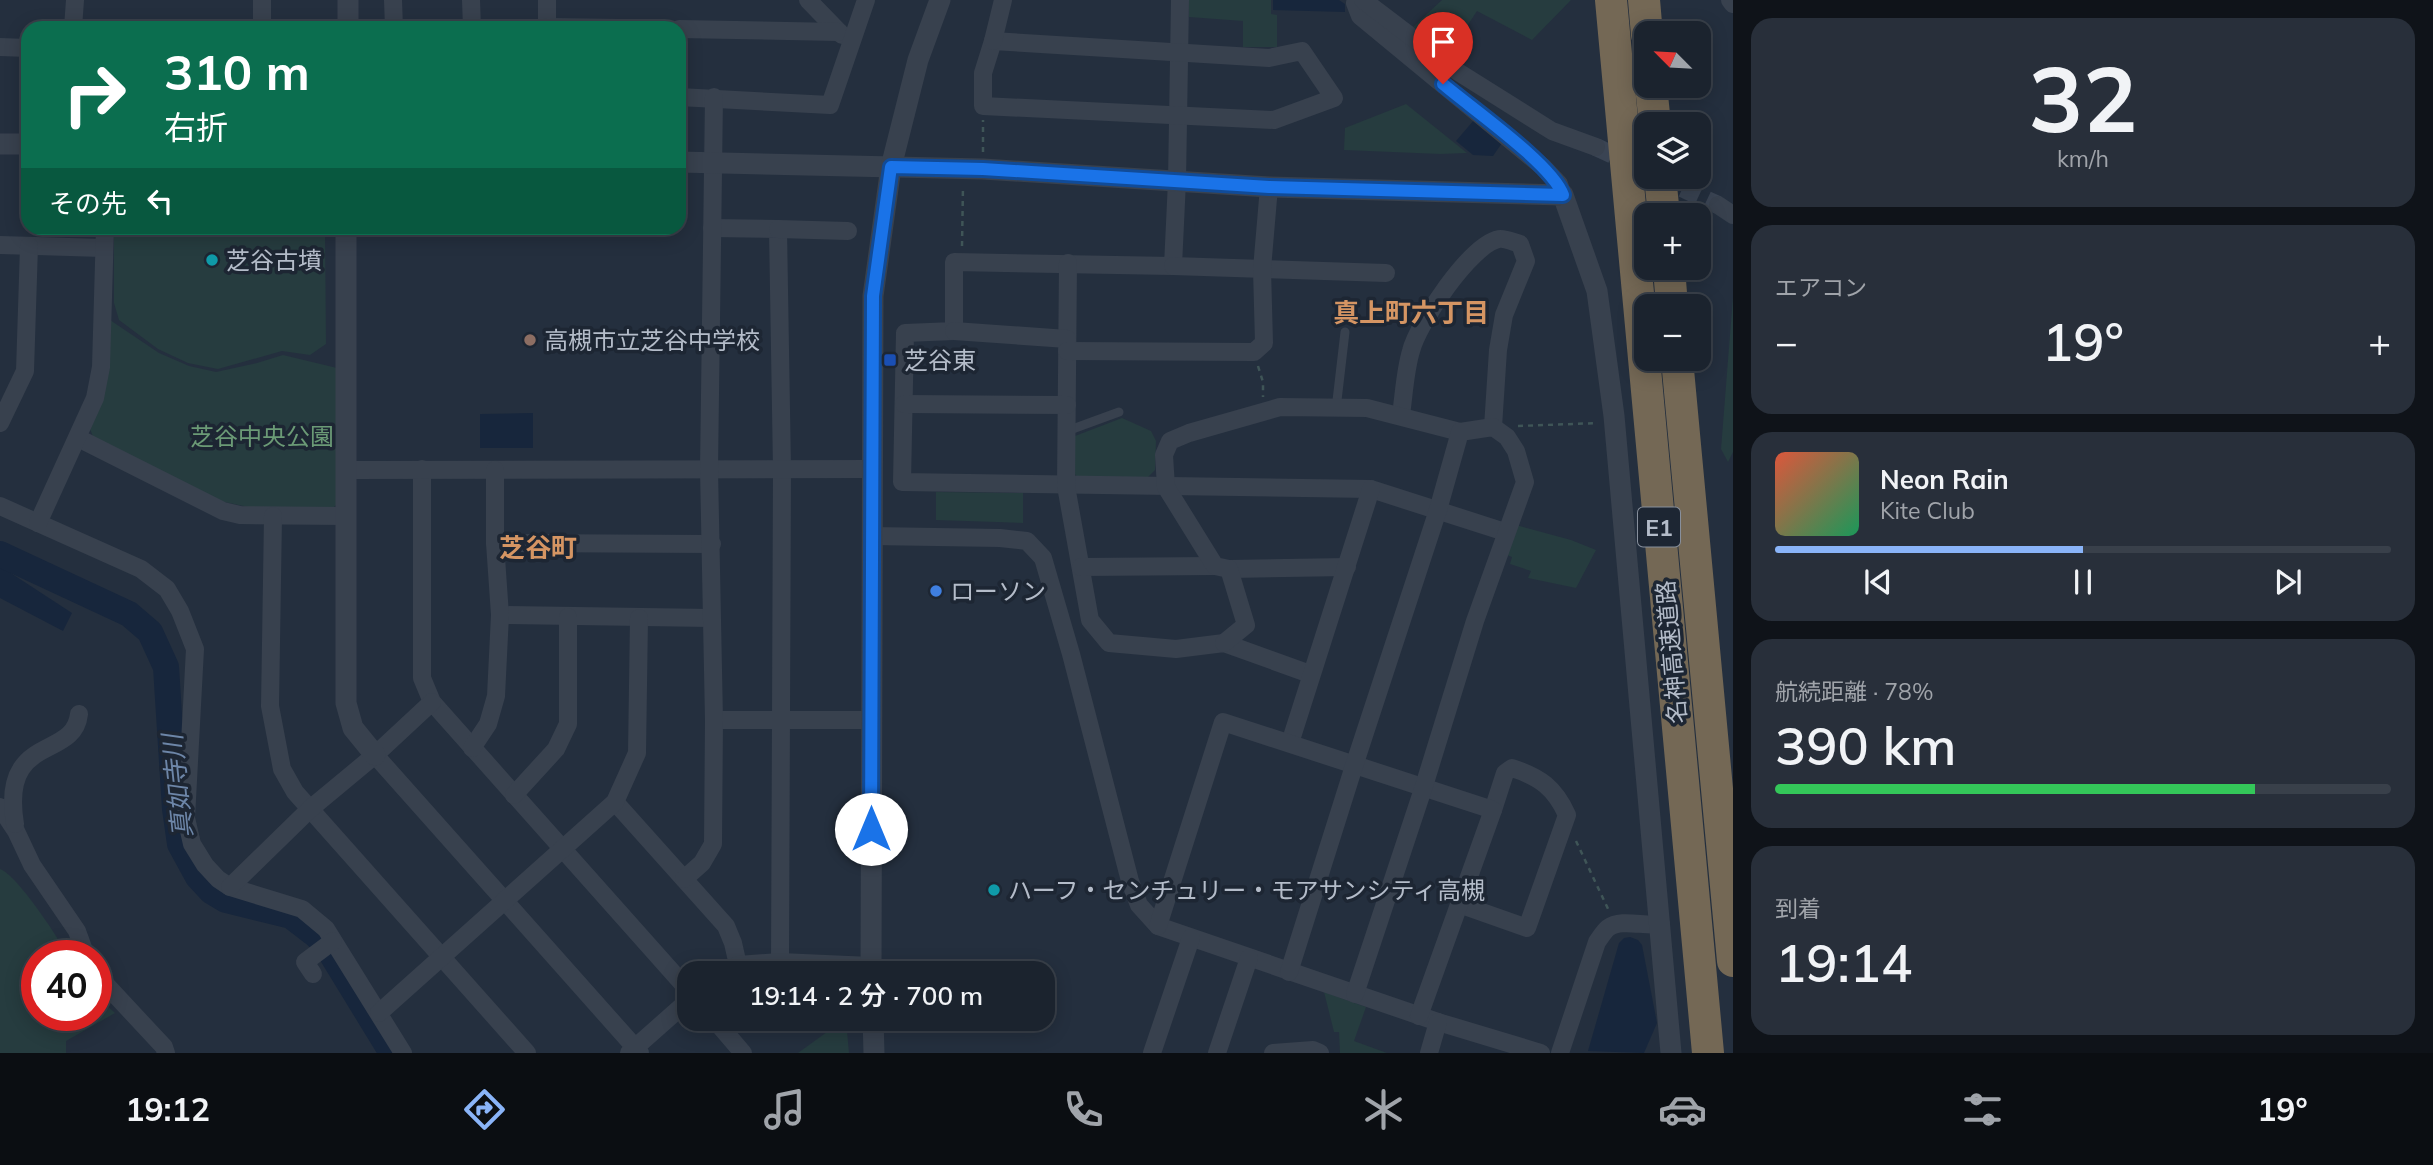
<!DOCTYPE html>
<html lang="ja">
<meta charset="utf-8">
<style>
:root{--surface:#1b232e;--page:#282f3a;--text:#f1f3f6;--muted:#a0a4aa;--line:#39404a;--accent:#8ab4f8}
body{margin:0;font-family:Mulish,"Noto Sans JP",sans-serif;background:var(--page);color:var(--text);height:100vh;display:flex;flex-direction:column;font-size:26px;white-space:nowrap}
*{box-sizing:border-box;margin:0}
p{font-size:23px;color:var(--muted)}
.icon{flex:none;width:38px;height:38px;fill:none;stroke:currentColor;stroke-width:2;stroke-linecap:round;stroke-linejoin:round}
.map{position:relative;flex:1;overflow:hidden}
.side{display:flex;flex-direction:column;gap:18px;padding:18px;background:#0f1319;width:700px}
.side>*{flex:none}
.banner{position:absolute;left:21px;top:21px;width:665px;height:214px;border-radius:21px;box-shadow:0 4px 18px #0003,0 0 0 2px var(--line);background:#0b6e4f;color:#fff;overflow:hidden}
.needle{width:46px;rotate:294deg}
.controls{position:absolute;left:1634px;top:21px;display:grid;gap:14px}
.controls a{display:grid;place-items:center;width:77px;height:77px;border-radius:14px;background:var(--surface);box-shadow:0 4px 18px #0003,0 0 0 2px var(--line);font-size:35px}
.speed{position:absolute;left:21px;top:940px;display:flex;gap:14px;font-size:35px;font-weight:700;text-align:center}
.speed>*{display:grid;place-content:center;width:91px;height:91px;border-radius:50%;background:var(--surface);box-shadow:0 4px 18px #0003,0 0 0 2px var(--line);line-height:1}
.speed .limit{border:10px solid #d22;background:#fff;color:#111}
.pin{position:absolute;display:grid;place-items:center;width:60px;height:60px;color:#fff;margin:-72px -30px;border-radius:50% 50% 50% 0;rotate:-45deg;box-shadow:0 0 7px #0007}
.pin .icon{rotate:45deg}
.me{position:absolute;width:77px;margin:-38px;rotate:0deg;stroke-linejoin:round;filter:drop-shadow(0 0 5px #0008)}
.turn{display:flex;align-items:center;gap:24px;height:147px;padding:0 28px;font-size:32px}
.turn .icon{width:91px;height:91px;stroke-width:2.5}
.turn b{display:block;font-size:49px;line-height:60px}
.then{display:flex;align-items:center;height:66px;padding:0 28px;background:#0003;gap:14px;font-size:26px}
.big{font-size:52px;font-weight:600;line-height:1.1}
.side .tile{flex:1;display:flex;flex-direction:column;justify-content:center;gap:10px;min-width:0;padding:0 24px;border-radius:21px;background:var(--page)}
.side .dial{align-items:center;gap:0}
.dial b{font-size:91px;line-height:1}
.song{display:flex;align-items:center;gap:21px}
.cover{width:84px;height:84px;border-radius:10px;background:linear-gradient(135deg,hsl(10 70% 55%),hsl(150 70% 35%))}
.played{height:7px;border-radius:4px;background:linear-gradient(90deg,var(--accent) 50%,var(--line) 50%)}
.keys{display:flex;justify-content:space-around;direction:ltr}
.heat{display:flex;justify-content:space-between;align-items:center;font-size:38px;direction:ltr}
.charge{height:10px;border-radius:5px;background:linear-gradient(90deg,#34c759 78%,var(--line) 0)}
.trip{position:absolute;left:677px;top:961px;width:378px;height:70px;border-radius:21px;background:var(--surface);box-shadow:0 4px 18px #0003,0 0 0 2px var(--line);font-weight:600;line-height:70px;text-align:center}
.menu{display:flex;height:112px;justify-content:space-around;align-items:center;background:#0b0e12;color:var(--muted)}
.menu .icon{width:49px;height:49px}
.menu .current{color:var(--accent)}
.menu b{font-size:32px;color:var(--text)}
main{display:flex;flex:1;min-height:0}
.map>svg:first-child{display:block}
</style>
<main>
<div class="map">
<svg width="1733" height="1053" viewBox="0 0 1733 1053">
<rect width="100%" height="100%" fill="#242f3e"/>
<!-- green -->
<g fill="#263c3f">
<path d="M1189,0H1271V14L1277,15V47H1243V21L1189,17Z"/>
<path d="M1442,0H1571L1532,40L1477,11L1452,49L1413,27Z"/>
<path d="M1406,104L1467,153L1440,154L1344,150L1345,128Z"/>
<path d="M114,228H325L326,344L310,355L282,351L218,369L188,363L158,349L119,320L114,303Z"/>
<path d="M1733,297V452L1728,462L1721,449Z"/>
<path d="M110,320L159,353L189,366L216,372L257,363L283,355L337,368V504L332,509L248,507L220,501L94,439L90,429Z"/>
<path d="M1122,418L1151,431L1156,441L1155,470L1145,480H1080L1074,473L1075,436Z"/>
<path d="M936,492L1023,493V523L936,520Z"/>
<path d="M1516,525L1571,540L1596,550L1576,588L1528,578L1531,571L1510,564L1512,557L1507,555Z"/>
<path d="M0,869C17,875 59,938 67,955L37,956V1015H96V996L115,1013L66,1041V1053H0Z"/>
<path d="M1324,992L1366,1007L1354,1041L1387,1053H1340L1339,1032H1334Z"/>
<path d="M847,1031L849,1053H798L827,1032Z"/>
</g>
<!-- water -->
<g fill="#17263c">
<path d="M1273,0H1339L1345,4V12L1273,10Z"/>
<path d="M1474,120L1502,143L1493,156L1473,155L1456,141Z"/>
<path d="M533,413V448H480V414Z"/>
<path d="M0,566L72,613L63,631L0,598Z"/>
<path d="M1630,937L1638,940L1642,945L1657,1023L1644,1053L1588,1051L1619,943L1624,938Z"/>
</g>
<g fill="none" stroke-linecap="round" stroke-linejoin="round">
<!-- river -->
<path stroke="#17263c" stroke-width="26" d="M0,554L129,614L150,632L166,667L175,809L180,844L198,877L211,891L226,900L291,916L317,936L329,950L392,1053"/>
<!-- minor-tunnel -->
<g stroke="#3a4453" stroke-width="18" stroke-dasharray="18 9" stroke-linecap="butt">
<path d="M1596,147L1647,171"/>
<path d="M1658,177L1718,205"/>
</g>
<!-- path -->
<g stroke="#3f5557" stroke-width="2.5" stroke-dasharray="5 5" stroke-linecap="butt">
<path d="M983,152V120"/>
<path d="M962,246L963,186"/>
<path d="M1258,366L1263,382V397"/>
<path d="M1518,426L1598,423"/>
<path d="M1576,841L1609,911"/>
</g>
<!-- service -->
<g stroke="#38414e" stroke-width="9">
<path d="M1336,409L1345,332"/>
<path d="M1067,431L1119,412"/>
</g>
<!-- minor -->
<g stroke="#38414e" stroke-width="18">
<path d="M393,0L394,28"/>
<path d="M471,0L472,28"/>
<path d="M547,0V28"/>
<path d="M808,0L842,35"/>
<path d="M1180,0L1177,181L1173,266L954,262V331L905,333L902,482L1371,489L1505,532"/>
<path d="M1357,0L1355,3L1360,16L1543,167L1559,184L1563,195"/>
<path d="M1363,0L1455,70L1552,131L1596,147"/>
<path d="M1730,0L1733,4"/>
<path d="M547,27L620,28"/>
<path d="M73,28L75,0"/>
<path d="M262,28V0"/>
<path d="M679,29L839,32"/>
<path d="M993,41L1269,58L1302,51L1334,98L1274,120L983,106V73Z"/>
<path d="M993,41L1003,0"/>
<path d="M0,47L28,48"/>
<path d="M679,97L830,105L866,0"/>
<path d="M1718,205L1733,215"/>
<path d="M712,228L778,229L782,469L780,962"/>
<path d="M778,229L848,231"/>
<path d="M0,245L104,248"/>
<path d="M1068,263L1066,486L1090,620L1109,643L1176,649L1224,643L1310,674"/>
<path d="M1173,266L1386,273"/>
<path d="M954,331L1067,339"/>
<path d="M1067,351L1254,352L1264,343L1262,269L1269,187"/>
<path d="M904,404L1067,405"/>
<path d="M1401,415C1404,394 1405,371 1411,351C1418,323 1471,244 1499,239C1505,238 1513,242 1520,244L1526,261L1504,315L1498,350L1493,427"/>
<path d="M0,423L25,371L29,246"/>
<path d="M78,438L223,511L240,515L346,516"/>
<path d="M422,469V678L432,702L690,992"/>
<path d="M346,470L871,469"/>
<path d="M0,506L141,569L167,589L180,611L195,649L186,818L192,844L205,865L218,879L230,887L302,909L326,929L403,1053"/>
<path d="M273,516L270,706L282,769L295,792L527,1053"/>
<path d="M38,523L95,398L101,367L105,228"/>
<path d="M872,536L1000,538L1027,541L1043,558L1071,654L1130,881L1139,905L1158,926L1438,1022L1541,1053"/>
<path d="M495,543L712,544"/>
<path d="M1081,567L1215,566"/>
<path d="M1229,569L1347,567"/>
<path d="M500,615L711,618"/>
<path d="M1224,643L1246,625L1229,569L1215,566L1166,487L1164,455L1170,441L1189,433L1280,407L1367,408L1460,432"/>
<path d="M714,720H871"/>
<path d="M1290,743L1371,489"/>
<path d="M472,748L488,724L496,696L500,615L495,543V470"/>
<path d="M375,755L640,1053"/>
<path d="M514,795L556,749L568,724V617"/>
<path d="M615,802L726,926L733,943L738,965"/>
<path d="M0,807L16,831L32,865L77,931L86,956"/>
<path d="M15,824C0,732 74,761 79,714"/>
<path d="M684,879L702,863L713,844L714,720L709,469L714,97"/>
<path d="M230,887L310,809L375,755L432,702"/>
<path d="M1459,904L1527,928L1567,815C1555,788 1540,777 1512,768L1505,773L1493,810"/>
<path d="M1158,926L1223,722L1493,810L1419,1016"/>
<path d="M1289,972L1354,766L1438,510L1460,432L1493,427L1507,437L1516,451L1525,482L1475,621L1424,786L1355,994"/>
<path d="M723,973L738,965L780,962L871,966"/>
<path d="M96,974L164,1047L166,1053"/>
<path d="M313,974L305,962L333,941"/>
<path d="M379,1013L615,802L637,753L639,618"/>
<path d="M713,1018L743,1053"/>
<path d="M629,1053L690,999"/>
<path d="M1152,1053L1191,938"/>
<path d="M1217,1053L1249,958"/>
<path d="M1273,1053L1313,1050L1320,1053"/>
<path d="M1429,1053L1438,1022"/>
<path d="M1560,1053L1597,942C1600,938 1604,931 1608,928C1621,918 1645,927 1661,924"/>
</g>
<!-- tertiary -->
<g stroke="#38414e" stroke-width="21">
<path d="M348,0V28"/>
<path d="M0,144H28"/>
<path d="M679,162L983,169L1269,187L1563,195L1597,291L1614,416L1671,1053"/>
<path d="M346,228V703L353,728L375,755"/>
<path d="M871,973L873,296L891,167L918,60L940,0"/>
<path d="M873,1018L874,1053"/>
</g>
<!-- motorway -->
<g stroke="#746855" stroke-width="32">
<path d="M1611,0L1708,1053"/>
<path d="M1644,0L1647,35"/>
<path d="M1651,86L1655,124"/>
<path d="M1660,177L1664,215"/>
<path d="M1669,268L1672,306"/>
<path d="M1677,359L1733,961"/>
</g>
</g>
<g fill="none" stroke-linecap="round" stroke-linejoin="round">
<defs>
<path id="route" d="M871,829L873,296L891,167L983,169L1269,187L1563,195C1552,164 1471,108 1443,84"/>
</defs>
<!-- route casing -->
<use href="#route" stroke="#114b97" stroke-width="18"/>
<!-- route -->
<use href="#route" stroke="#1a73e8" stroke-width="12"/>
</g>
<!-- markers -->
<g fill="#0f9aa8" stroke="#1d2633" stroke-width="2.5">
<circle cx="212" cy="260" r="7"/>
<circle cx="994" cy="890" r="7"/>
</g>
<circle fill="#8d6e63" stroke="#1d2633" stroke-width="2.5" cx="530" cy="340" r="7"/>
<rect fill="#1a4fb4" stroke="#1d2633" stroke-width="2.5" x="883" y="353" width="14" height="14" rx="3.5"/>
<circle fill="#3f7fe0" stroke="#1d2633" stroke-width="2.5" cx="936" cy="591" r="7"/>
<g text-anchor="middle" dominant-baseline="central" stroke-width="7" stroke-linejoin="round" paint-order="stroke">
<!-- shield labels -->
<rect fill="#1d2633" stroke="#878f9c" stroke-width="2" x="1638" y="507.5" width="42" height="39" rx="5"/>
<g font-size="23" font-weight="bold" fill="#b4bcc9">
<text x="1659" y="527">E1</text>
</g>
<!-- poi labels -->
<g font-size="24" fill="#b4bcc9" stroke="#1d2633" text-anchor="start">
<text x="226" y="260">芝谷古墳</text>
<text x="544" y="340">高槻市立芝谷中学校</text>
<text x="904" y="360">芝谷東</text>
<text x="950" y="591">ローソン</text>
<text x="1008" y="890">ハーフ・センチュリー・モアサンシティ高槻</text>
</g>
<!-- park labels -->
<g font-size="24" fill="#6b9a76" stroke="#1d2633">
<text x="262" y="436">芝谷中央公園</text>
</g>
<!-- street labels -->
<g font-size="24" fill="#b4bcc9" stroke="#1d2633">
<text transform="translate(1671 652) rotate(-95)">名神高速道路</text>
</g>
<!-- neighbourhood labels -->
<g font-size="26" font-weight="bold" fill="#d59563" stroke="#1d2633">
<text x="1411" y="312">真上町六丁目</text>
<text x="538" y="547">芝谷町</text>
</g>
<!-- water labels -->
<g font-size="26" font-style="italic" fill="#6d86a8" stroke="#1d2633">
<text transform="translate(177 786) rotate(-96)">真如寺川</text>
</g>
</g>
</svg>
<div class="controls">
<a><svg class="needle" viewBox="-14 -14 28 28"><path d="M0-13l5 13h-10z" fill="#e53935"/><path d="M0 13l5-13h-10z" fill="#a0a4aa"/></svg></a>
<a><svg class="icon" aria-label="layers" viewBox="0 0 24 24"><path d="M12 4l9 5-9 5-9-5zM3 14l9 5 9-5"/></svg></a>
<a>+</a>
<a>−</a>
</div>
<div class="speed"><div class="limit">40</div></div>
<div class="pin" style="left:1443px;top:84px;background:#d93025"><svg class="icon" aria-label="arrive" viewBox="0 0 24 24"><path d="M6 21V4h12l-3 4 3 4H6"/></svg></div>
<svg class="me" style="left:871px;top:829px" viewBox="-20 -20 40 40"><circle r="19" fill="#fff"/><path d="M0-13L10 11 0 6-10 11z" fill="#1a73e8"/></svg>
<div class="trip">19:14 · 2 分 · 700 m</div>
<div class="banner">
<div class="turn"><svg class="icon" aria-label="right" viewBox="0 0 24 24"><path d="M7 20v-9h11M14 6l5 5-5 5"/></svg><div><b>310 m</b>右折</div></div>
<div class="then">その先<svg class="icon" aria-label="left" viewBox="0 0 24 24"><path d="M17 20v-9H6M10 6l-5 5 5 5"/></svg></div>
</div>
</div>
<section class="side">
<div class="tile dial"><b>32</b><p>km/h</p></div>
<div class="tile"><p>エアコン</p>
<div class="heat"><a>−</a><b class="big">19°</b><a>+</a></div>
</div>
<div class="tile">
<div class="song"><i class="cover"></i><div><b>Neon Rain</b><p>Kite Club</p></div></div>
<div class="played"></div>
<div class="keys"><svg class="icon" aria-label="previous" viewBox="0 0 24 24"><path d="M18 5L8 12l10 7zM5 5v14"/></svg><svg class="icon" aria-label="pause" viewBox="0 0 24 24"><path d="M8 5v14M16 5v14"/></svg><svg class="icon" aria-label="next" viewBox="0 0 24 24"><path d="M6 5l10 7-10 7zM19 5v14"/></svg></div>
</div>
<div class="tile"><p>航続距離 · 78%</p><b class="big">390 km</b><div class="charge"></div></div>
<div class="tile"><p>到着</p><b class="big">19:14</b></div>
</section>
</main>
<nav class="menu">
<b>19:12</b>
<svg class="icon current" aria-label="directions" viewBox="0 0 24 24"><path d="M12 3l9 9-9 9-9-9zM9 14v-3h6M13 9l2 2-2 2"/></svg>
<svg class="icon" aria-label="music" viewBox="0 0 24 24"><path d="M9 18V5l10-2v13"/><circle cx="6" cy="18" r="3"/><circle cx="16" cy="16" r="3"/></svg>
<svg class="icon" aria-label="phone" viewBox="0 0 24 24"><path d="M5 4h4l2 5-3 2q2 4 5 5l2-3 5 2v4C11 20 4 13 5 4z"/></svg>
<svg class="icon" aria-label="climate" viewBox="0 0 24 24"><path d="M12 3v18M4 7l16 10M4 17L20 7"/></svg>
<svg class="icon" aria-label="car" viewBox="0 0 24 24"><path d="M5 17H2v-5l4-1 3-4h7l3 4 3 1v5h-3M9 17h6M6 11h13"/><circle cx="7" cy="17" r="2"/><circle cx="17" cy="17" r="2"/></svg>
<svg class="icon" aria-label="filters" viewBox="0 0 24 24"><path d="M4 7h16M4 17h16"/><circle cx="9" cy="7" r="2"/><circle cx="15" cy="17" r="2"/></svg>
<b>19°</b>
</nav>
